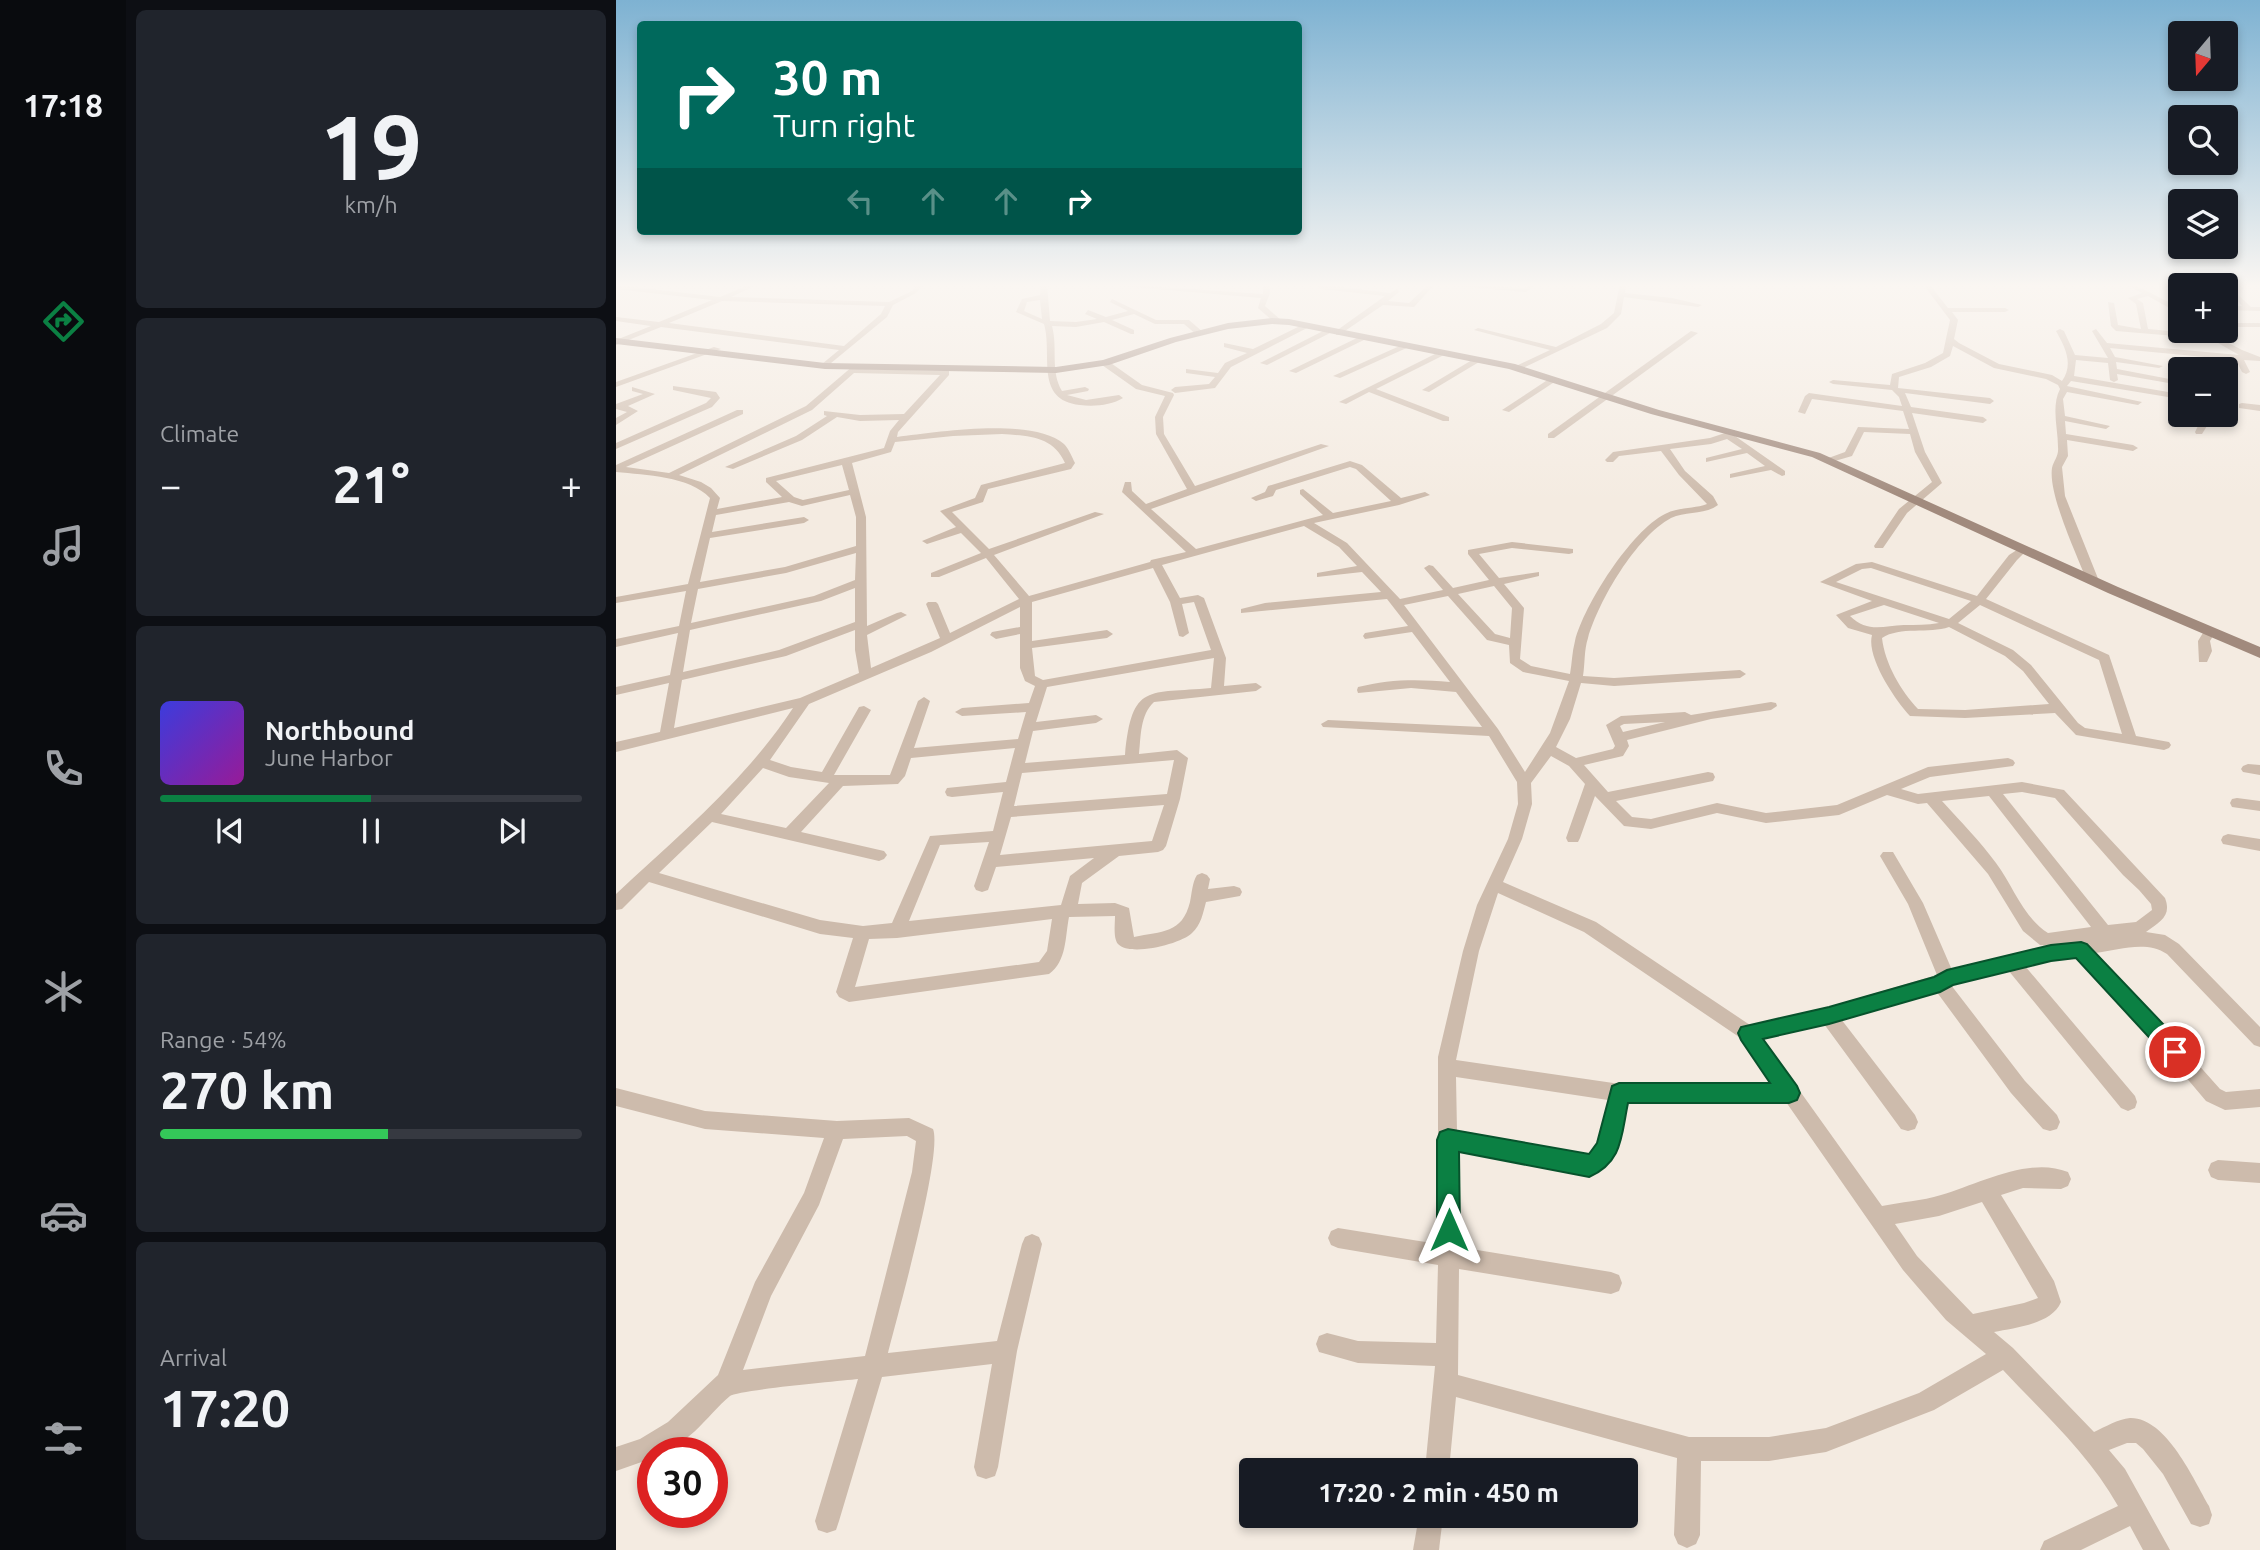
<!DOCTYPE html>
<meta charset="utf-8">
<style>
:root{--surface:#171b24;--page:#20242c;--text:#f1f3f6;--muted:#9ea1a6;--line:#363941;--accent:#0b8043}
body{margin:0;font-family:Ubuntu,sans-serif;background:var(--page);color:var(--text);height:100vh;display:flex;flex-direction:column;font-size:26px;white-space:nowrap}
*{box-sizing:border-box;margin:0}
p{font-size:23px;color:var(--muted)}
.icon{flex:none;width:38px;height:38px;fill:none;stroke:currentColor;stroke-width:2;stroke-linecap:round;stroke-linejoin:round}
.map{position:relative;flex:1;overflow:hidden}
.sheet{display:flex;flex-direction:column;gap:10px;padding:10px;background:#0d0f14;width:490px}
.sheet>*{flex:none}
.banner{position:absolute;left:21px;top:21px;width:665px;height:214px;border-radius:7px;box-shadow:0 4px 10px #0003;background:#00695c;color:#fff;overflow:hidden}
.needle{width:46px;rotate:199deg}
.fabs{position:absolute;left:1552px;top:21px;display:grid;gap:14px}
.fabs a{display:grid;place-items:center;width:70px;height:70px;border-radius:7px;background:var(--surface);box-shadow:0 4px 10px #0003;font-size:35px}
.speed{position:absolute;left:21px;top:1437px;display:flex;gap:14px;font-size:35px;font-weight:700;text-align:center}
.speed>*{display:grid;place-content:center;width:91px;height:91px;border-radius:50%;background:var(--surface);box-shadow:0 4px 10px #0003;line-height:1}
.speed .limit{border:10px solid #d22;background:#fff;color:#111}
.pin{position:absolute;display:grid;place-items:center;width:60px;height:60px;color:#fff;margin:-30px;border:4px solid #fff;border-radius:50%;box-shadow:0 2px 7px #0007}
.me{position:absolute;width:77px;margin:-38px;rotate:0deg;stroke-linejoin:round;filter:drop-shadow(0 0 5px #0008)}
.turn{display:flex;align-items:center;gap:24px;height:147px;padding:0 21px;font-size:32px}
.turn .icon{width:91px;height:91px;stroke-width:2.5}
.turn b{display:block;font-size:49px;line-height:60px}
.lanes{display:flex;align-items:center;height:66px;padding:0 21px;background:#0003;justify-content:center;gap:35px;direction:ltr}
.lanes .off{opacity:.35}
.big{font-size:52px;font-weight:600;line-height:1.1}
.sheet .widget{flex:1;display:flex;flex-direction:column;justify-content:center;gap:10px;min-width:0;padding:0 24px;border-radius:10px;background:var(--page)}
.sheet .dial{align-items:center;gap:0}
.dial b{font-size:91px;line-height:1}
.song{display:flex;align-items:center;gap:21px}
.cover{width:84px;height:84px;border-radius:10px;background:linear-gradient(135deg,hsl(240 70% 55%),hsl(300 70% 35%))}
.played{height:7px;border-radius:4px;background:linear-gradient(90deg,var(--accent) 50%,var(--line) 50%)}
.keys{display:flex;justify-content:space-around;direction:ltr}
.heat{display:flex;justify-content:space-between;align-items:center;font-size:38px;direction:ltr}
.charge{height:10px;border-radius:5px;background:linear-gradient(90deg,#34c759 54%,var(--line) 0)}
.trip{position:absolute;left:623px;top:1458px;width:399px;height:70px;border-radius:7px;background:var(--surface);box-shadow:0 4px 10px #0003;font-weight:600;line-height:70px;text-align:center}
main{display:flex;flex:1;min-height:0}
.tabs{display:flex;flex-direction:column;width:126px;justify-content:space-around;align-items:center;background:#090b0e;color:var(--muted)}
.tabs .icon{width:49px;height:49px}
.tabs .active{color:var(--accent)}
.tabs b{font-size:32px;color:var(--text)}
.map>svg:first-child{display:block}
</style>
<main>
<nav class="tabs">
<b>17:18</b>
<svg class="icon active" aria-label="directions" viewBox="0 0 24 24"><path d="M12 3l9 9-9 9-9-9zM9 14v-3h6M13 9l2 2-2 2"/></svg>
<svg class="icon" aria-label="music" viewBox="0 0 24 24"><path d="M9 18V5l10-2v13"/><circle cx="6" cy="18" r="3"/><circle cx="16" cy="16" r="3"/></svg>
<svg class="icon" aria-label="phone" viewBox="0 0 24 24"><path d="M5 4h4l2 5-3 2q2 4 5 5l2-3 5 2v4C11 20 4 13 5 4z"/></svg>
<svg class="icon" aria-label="climate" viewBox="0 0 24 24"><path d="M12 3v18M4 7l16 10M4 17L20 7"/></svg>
<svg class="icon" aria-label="car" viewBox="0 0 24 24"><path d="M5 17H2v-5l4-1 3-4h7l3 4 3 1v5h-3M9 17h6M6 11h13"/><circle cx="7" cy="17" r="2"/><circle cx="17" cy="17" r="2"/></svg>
<svg class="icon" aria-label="filters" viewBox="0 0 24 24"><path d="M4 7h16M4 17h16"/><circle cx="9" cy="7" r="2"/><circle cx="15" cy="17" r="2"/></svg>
</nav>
<section class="sheet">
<div class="widget dial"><b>19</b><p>km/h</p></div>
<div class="widget"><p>Climate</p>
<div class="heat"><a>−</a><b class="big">21°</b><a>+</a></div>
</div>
<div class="widget">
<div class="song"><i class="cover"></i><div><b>Northbound</b><p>June Harbor</p></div></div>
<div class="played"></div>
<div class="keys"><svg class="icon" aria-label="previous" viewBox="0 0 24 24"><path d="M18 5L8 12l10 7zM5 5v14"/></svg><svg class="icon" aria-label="pause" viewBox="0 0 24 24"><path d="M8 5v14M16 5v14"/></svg><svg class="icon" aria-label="next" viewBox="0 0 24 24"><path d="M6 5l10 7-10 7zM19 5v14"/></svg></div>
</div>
<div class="widget"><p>Range · 54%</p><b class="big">270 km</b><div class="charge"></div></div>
<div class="widget"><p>Arrival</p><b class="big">17:20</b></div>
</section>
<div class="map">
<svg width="1644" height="1550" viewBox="0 0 1644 1550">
<rect width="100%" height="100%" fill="#f4ebe1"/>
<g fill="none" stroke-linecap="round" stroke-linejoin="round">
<!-- street -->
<g fill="#cdbbac" fill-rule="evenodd">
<path d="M135,284H143L115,297L273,302L296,291L302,284H308L300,293L277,305L271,317L209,368H206V364L223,350L45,327L0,345V340L35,326L0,321V317L43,322L96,300L0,289V285L104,297ZM106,301L269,306L265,314L228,346L53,323Z"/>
<path d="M425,284H431L434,321L460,322L481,319L469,314L472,310L490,317L512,311L494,302L496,299L540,320H573L588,333L581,335L568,324H539L518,314L496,320L518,330V334H515L488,322L460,327L436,326C442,348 434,371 446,391L469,387L473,389L472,391L451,395L470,400L503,395L507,398C496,405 478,407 464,405C418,400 437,355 428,324L400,312L406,299L424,295ZM424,300L426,319L408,311L411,302Z"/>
<path d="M502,284L647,294V284H653L654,293L649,306L666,321L659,323L642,308L645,298L505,286Z"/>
<path d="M700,284L774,293L781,289L783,292L772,301L793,303L813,284H819L798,307L767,305L723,335H720V331L769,296L705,289Z"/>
<path d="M837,284L909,288L914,284H921L910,292L840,286Z"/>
<path d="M1004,284H1010L1009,293L1056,298L1086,305L1082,307L1008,297L1005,314L991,328L903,370H900V366L934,350L858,330L862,328L940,347L985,324L998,313Z"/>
<path d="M1307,284H1313L1332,308H1389L1393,310L1389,312H1336L1342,320L1338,339L1343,343L1383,364L1436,375L1446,381C1458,364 1449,347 1440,331L1444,329L1448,331L1459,355L1492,358L1476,331L1480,329L1491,343L1623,355L1595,339L1500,331L1495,326L1492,302L1498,303L1502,325L1525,329L1520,304L1512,298L1526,293L1509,284H1517L1564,308V314L1532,296L1521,299L1527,303L1532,329L1587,334L1590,331L1626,350L1644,357V361L1628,360L1634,372L1630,374L1626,372L1620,360L1494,348L1499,357L1547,366L1543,368L1500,362L1501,369L1564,381V385L1501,374L1502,380L1498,382L1494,380L1492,363L1460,360L1458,376L1564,394V399L1455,381L1451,386L1526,402L1522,405L1451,392L1447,399L1449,416L1494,426L1490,429L1449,421L1450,434L1517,445L1522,448L1517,451L1451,440L1452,456L1446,467L1449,496L1483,581L1481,583H1473L1471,581C1461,555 1432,494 1436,468C1438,460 1443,456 1442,447C1442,428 1435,407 1444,389L1442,385L1430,379L1378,368L1337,346L1334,356L1315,367L1283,377L1282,388L1374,398L1378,401L1374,404L1289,393L1295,407L1367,417L1371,420L1367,423L1296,413L1309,452L1326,483L1291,513L1267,548H1259L1258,546L1283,509L1316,482L1299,452L1294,434L1248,432L1236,456L1212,463L1207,460L1229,452L1242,427L1293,429L1287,411L1196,399L1189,414L1182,412L1189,396L1193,393L1286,406L1283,397L1276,390L1217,384L1213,382L1217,380L1274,385L1276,374L1309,363L1327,353L1334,320Z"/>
<path d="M1608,285H1612L1635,307H1644V311L1610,310V306H1626Z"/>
<rect x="1610" y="323" width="34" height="4"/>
<path d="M688,324L695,326L615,367L599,388L559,393L555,390L559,387L593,384L599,377L570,373V369L602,373L609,363L631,353L608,347V343L637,349Z"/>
<path d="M711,329L718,331L651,365L644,363Z"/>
<path d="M1075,331L1082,333L938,438H932V434Z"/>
<path d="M745,336L752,338L680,373L673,371Z"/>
<path d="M788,344L795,346L724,378L717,376Z"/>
<path d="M98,347L105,349L0,387V382Z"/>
<path d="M827,350L831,352L830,354L760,389L833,417V421H827L753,392L730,404L723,402Z"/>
<path d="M861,357L868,359L813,392L806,390Z"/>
<path d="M486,361H492L526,385L557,393L558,395L547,417L548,434L579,486L705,444L713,446L535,509L580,549L707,515L684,494V490L687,489L717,513L775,501L740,469L734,467L660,490L657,496L640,501L635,498L649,492L652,486L734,461L746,465L785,498L809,492L814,495L783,505L698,523L731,543L784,599L827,590L808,568L813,565L817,566L837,588L873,580L852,554V550L896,542L957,549V553L953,554L896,548L863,554L883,578L923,572V576L888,584L908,608L904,659L915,666L954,674C956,663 956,652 959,641C968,605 1015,531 1049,514C1062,507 1078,509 1091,504L1063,475L1045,451L1003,456L997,462H991L989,460L997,452L1094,438L1118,430L1122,433L1119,436L1169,471V475L1166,476L1155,470L1114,478V474L1149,466L1131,453L1090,462V458L1126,449L1111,439L1095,444L1054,449L1069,471L1097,496L1102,505C1089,515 1070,511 1055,518C1020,537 983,600 972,638C968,650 969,663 967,676L998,678L1124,670L1130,674L1124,678L998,686L965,683L954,719L940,747L960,758L997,749L999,746L990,725L1005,716L1069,712L1075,715L1155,702L1160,703L1161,706L1155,710L1095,719L1011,740L1013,746L1007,756L968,765L992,792L1092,772L1097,773L1099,777L1097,781L1092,782L1000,801L1016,817L1035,819L1101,803L1150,813L1221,805L1312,767L1392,758L1397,760L1399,763L1397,766L1314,777L1285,789L1302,794L1406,782L1448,790L1549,898C1556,916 1544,922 1530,932L1549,935L1563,944L1644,1027V1047L1638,1045L1551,954C1530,940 1503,950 1479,953L1531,1007L1604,1089L1610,1092L1644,1089V1107L1609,1110L1590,1101L1519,1017L1460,956L1409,966L1519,1096L1521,1102L1519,1108L1512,1111L1505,1108L1392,970L1335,985L1409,1081L1441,1115L1444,1122L1441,1129L1434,1131L1427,1129L1395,1093L1320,991L1225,1019L1299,1115L1302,1122L1299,1129L1292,1131L1285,1129L1208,1024L1146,1038L1266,1206C1285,1202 1306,1201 1325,1195C1363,1184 1413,1156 1452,1172L1455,1179L1452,1186L1445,1189L1407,1188L1385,1195L1438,1281L1445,1302C1436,1324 1399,1328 1378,1332L1397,1348L1478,1432C1489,1427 1502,1419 1514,1418C1550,1417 1578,1480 1593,1506L1596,1515L1593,1524L1584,1527L1575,1524L1547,1474L1527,1449L1520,1443H1511L1493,1450L1509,1469L1554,1550H1527L1514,1526L1465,1550H1424L1428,1541L1502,1506C1473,1454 1427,1413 1387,1370L1318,1410L1210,1452L1153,1461H1085L1084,1535L1080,1544L1071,1548L1062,1544L1058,1535L1061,1458L840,1397L833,1470H809L819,1366L742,1363L703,1352L700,1344L703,1336L711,1333L742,1341L820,1343L822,1265L722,1248L715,1245L712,1238L715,1231L722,1228L822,1244V1057L847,951L861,905L892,839L902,804L901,782L873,736L707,727L705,724L712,720L866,727L840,692L795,688L742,693L741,690L742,687C773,679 802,679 834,682L796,632L749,639L747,636L749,633L792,626L771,599L625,613V609L649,603L765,592L746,572L701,577V573L741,566L723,547L688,526L546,565L564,598L582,595L588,598L610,658L608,686L640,683L646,687L640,691L538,702C524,715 525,736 523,754L561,750L572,758L564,799L550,846L547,850L542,852L503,856L466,883L462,904L499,903L513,908L518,937C546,931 566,934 574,902C576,893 576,883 581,875L586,873L591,875L594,879L592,889L618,886L624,888L626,892L624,896L590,902C587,913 585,925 576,933C565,944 514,957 502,944C497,938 499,924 499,916L453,917C449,937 451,961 433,974L233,1002L223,997L220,992L237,938L204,934L33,882L6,909L0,910V894C63,835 130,780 177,708L0,752V742L44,732L53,683L0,695V687L54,675L62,633L0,647V639L63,626L70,591L0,603V597L72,584L94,498C73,476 30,475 0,472V465L121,410H127V414L10,467L53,473L190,406L237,366H243L244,369L333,371V375L282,432L281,437C321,432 416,417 448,444C453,449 456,457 459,463L455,469L372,489L367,502L336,512L373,549L479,512L488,514L378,555L413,596L534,562L535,560L570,552L506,492L509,482H515L516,491L530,504L571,489L540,434L539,417L549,396L520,389L486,365ZM238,373L324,375L288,414L244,415L208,411V415L211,416L180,436L109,467L117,469L186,440L221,417L244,421L283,420L274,431L268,448L150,478V482L166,497L101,509L104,498L95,488L85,482L63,475L196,410ZM386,434C412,436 437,436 449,463L365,485L359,498L324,511L340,527L306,541L311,544L345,533L365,553L315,573V577H323L370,558L403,599L334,633L322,604L320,602H312L310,604L324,638L255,668L251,635L291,615L285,612L281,613L251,626L250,517L236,463L275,452L279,442L337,436ZM226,465L233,490L187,500L178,497L160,481ZM234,495L240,517V546L169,567L84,582L94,538L188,523L193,520L188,517L96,532L100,515L173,502L186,506ZM240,553L239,580L198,596L75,623L82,589L170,573ZM537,568L554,602L563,636L567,637L573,633L566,604L578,602L595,650L427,680L419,676L416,648L491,638L497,634L491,630L416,641V602ZM878,586L896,608L894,638L879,634L842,594ZM239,588V622L163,650L67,672L74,630L205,601ZM832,596L871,640L893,645L894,663L907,672L953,681L934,733L909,772L882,729L788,605ZM404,607V627L376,632L374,635L380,639L404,634V668L409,681L419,686L413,703L346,708L339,712L346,716L410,712L402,739L298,748L314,701L308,697L302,701L274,775H218L255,710L248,706L243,707L206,772L175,767L154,760L193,704L315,652ZM239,630V650L243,673L184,698L58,728L66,680L170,656ZM598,658L595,688C532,694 516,682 509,755L409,763L417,731L480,723L487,719L480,715L420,722L431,687ZM1049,722L1007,732L1004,726L1008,724ZM399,748L390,782L331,788L329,792L331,796L336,797L387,792L377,831L314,836L276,923L247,926L204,920L43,873L96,822L263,861L268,859L271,855L268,851L185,832L227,786L282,784L289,776L295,758ZM935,756L953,766L969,784L950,838L952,842H962L964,838L979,796L1008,826L1035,829L1101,813L1150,823L1223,815L1271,795L1302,804L1311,803L1372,874L1407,931L1424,945L1434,946L1336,970L1307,903L1277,852H1267L1264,856L1292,904L1321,975L1212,1007L1134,1025L980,922L887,882L906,839L916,804L915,783ZM558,760L551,794L398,806L406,773ZM147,768L173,777L213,783L170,828L105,814ZM1406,792L1439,798L1507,875L1523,890L1535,904L1536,910L1520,922L1492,925L1387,794ZM1373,796L1475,927L1432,933C1406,916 1398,887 1380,863C1364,841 1345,822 1326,801ZM548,805L536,841L384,855L395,817ZM373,842L358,886L360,890L366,892L372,890L380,867L478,858L454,876L445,905L293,921L324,845ZM882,893L968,932L1126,1039L1157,1084L1011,1085L840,1060L863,951ZM436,919L431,951L423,962L239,987L253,939L281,938ZM840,1077L992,1100L984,1141L971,1156L841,1132ZM1170,1102L1287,1270L1330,1320L1370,1354L1303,1393L1210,1428L1153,1437H1073L842,1375L843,1269L995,1294L1003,1291L1006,1283L1003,1275L995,1272L843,1247L842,1151L973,1176C1003,1164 1007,1131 1011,1103ZM1366,1202L1422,1298L1408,1303L1357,1314L1301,1256L1279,1224L1323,1216Z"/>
<path d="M936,377L943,379L893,412L886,410Z"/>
<path d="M57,386L100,392L104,398L96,407L0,449V443L90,403L95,398L57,390Z"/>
<path d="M16,387L39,394L12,406L22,411L0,425V418L11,412L0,409V404L27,394L16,391Z"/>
<path d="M1626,403L1644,405V411L1623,408V404Z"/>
<path d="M1599,415H1607L1605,422L1591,426L1586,434H1580L1579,432L1584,422L1598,418Z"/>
<path d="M1407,546L1412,549L1401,560L1370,599L1493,655L1520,736L1553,742L1555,745L1553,748L1548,750L1460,735L1439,713L1349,718L1294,716C1279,700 1250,657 1256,635L1232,628L1220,615L1256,601L1204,582L1240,564L1256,562L1361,596L1393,555ZM1255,568L1355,601L1333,619L1220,582L1246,569ZM1268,605L1323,623C1311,625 1300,625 1288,625C1267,626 1251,633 1234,616ZM1364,605L1483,660L1506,734L1469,728L1462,723L1415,665L1397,650L1342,623ZM1333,627L1389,656L1407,671L1433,704L1349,710L1302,709C1285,691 1269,664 1266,638C1284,626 1313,634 1333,627Z"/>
<path d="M1594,627L1600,631L1594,641L1596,651L1591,662H1583L1582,641L1590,628Z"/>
<path d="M1632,764L1644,765V775L1627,772L1625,769L1627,766Z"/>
<path d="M1621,798L1644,801V811L1616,807L1614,803L1616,799Z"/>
<path d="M1612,834L1644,839V851L1607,844L1605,840L1607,836Z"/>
<path d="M0,1088L89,1111L221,1121L293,1118L317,1129C327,1154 281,1317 272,1353L381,1341L406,1244L409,1237L416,1234L423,1237L426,1244L401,1351L382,1467L379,1476L370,1479L361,1476L358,1467L376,1364L266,1377L223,1521L220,1530L211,1533L202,1530L199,1521L242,1379C224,1381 121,1390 114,1396C91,1415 69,1452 37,1452V1458L0,1471V1447L24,1439L52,1422L102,1375L139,1282L188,1193L208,1138L89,1129L0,1106ZM291,1136L300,1141L296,1172L249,1356L127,1370L155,1296L203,1205L227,1139Z"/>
<path d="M1602,1160L1644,1163V1183L1602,1180L1595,1177L1592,1170L1595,1163Z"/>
<path d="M803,1516H827L823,1550H797Z"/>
</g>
<!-- secondary -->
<path fill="#a18a7d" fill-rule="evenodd" d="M656,318L673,319L899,364L1043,410L1204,453L1502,587L1644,647V658L1492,593L1196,457L1035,414L893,369L673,325L656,324L612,329L560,342L493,365L440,373L209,369L0,344V338L209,363L440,367L487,360L554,338L612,323Z"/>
</g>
<!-- sky -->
<linearGradient id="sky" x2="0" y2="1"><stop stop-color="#7eb2d2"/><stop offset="0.57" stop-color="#faf6f2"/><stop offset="1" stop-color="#faf6f2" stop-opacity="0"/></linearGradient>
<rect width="1644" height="501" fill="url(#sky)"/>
<!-- route -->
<path fill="#0b8043" stroke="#07532c" stroke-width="2" d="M1465,942L1471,944L1567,1045L1570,1052L1567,1058L1559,1061L1552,1058L1460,958L1435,961L1337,985L1324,992L1213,1024L1147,1039L1181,1086L1184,1093L1181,1100L1173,1103H1012C1005,1136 1007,1162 973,1177L843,1152L844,1230L841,1238L833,1241L824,1238L821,1230V1140L824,1132L832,1129L973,1154L981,1143L996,1086L1003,1083H1154L1125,1040L1122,1033L1125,1027L1213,1007L1318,977L1331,970L1435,945Z"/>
</svg>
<div class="fabs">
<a><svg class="needle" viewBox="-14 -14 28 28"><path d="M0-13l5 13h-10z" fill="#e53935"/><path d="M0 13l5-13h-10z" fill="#9ea1a6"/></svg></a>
<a><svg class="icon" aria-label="search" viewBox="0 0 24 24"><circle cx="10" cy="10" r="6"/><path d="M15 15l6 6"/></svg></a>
<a><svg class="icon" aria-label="layers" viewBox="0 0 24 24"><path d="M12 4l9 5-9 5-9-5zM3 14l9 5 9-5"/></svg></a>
<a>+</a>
<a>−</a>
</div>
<div class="speed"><div class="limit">30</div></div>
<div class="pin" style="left:1559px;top:1052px;background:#d93025"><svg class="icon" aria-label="arrive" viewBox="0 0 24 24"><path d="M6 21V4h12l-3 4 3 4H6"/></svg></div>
<svg class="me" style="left:833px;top:1230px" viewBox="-20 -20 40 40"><path d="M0-17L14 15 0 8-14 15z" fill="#0b8043" stroke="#fff" stroke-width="4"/></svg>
<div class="trip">17:20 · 2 min · 450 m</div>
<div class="banner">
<div class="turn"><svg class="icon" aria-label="right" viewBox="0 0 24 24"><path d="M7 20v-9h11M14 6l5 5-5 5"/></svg><div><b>30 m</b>Turn right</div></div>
<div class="lanes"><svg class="icon off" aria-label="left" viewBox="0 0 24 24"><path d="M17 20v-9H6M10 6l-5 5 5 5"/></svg><svg class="icon off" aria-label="ahead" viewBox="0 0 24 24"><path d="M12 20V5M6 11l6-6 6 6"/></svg><svg class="icon off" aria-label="ahead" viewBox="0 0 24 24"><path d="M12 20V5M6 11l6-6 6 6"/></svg><svg class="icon" aria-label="right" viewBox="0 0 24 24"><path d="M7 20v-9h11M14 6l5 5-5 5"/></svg></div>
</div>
</div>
</main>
